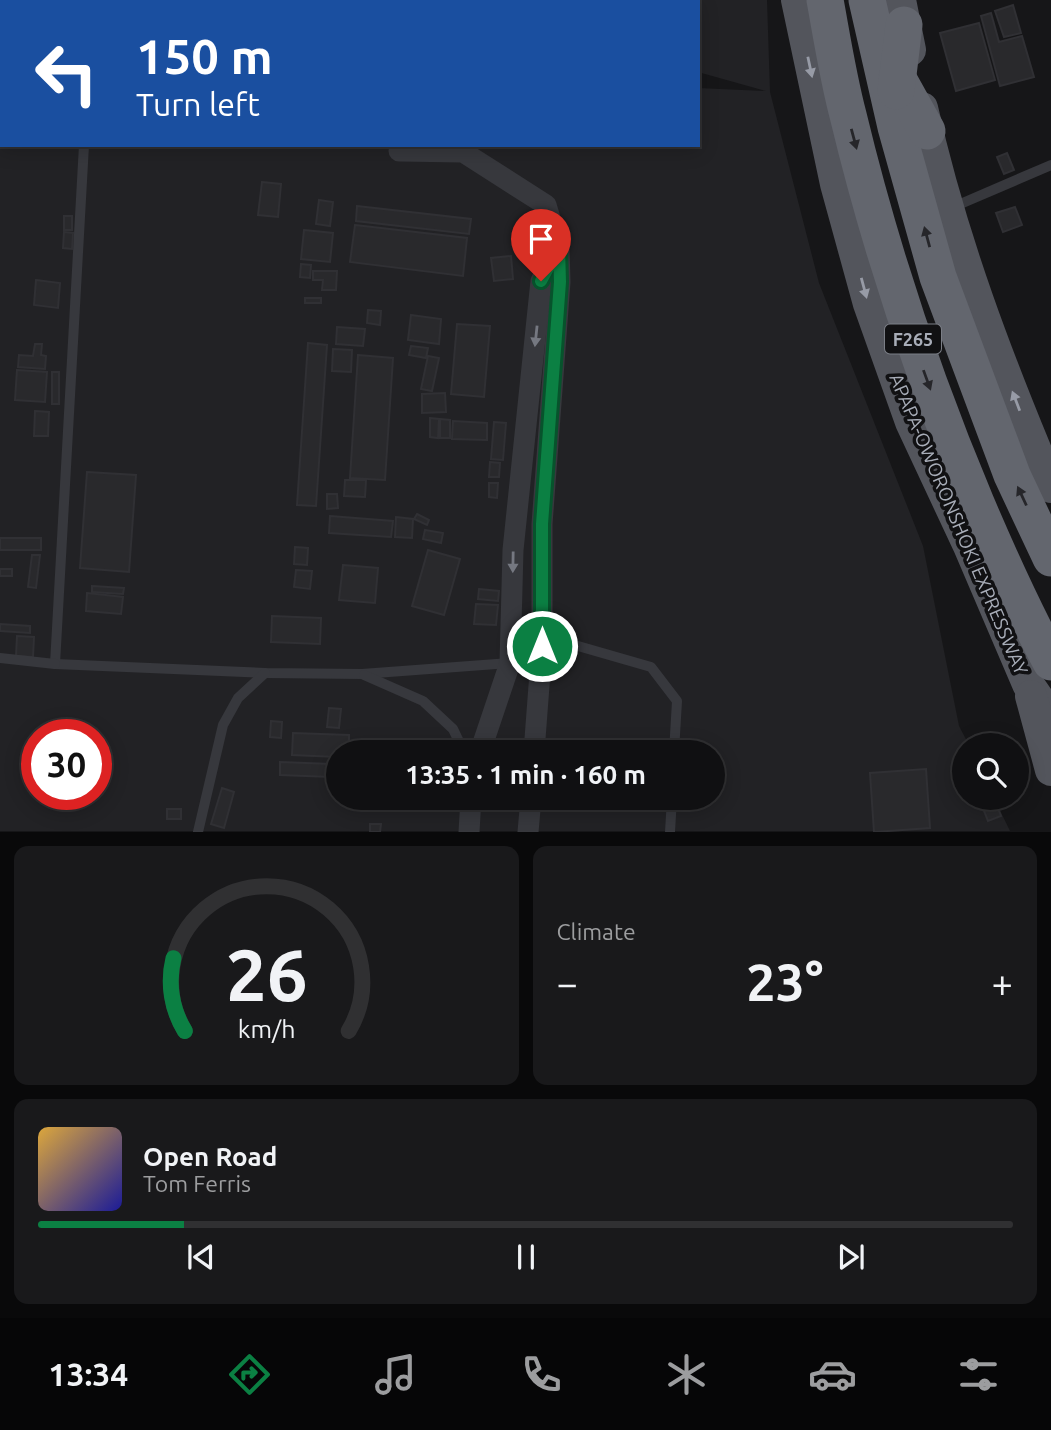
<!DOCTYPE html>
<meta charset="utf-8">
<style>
:root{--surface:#101012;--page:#19191b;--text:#f1f3f6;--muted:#9c9d9f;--line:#303032;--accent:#0b8043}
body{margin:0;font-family:Ubuntu,sans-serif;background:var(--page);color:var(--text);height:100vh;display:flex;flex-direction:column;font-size:26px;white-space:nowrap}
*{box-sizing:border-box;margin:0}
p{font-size:23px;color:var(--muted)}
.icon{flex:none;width:38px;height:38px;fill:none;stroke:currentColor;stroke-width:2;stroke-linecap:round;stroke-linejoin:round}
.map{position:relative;height:832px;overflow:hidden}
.side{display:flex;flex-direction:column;gap:14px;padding:14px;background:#09090a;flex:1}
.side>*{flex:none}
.hud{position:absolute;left:0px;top:0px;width:700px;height:147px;box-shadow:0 4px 18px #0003,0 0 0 2px var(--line);background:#1a4fa0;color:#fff;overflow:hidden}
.tools{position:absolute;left:952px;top:733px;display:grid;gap:14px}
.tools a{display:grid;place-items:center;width:77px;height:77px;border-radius:50%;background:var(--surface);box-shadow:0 4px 18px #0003,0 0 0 2px var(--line);font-size:35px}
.speed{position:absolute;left:21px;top:719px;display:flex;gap:14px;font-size:35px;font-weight:700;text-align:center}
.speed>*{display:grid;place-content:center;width:91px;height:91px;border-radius:50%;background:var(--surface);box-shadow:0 4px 18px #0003,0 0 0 2px var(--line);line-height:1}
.speed .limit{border:10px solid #d22;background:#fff;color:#111}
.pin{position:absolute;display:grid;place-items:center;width:60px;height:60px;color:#fff;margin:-72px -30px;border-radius:50% 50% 50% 0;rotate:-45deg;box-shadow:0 0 7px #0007}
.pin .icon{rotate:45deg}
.me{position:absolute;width:77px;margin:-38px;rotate:0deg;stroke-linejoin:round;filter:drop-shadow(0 0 5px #0008)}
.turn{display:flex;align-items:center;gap:24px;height:147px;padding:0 21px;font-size:32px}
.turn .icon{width:91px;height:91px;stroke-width:2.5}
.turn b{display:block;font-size:49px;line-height:60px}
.big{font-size:52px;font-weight:600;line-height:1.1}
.side .card{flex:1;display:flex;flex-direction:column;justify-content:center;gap:10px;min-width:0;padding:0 24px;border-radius:14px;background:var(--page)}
.side .dial{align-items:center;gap:0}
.dial svg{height:182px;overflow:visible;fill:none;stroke:var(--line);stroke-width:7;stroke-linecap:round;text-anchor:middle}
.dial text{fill:var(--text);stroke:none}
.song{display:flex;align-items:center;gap:21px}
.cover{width:84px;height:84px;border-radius:10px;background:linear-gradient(135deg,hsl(40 70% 55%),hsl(240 70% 35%))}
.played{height:7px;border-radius:4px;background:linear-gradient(90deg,var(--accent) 15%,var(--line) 15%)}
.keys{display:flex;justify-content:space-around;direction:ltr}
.heat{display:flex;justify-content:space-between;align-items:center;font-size:38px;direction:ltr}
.side .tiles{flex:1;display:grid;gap:14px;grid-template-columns:1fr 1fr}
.card:last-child{grid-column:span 2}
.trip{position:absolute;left:326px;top:740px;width:399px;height:70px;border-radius:35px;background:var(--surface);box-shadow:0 4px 18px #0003,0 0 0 2px var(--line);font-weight:600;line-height:70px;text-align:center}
.menu{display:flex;height:112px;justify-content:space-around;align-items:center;background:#060607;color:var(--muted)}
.menu .icon{width:49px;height:49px}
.menu .on{color:var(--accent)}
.menu b{font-size:32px;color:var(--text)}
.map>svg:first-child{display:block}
</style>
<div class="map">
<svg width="1051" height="832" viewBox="0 0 1051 832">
<rect width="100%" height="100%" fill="#161618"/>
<!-- built -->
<path fill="#222225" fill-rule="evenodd" d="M0,0H767L770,92L819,283L923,546L959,726L969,745L964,746V798H994L1010,831H0ZM2,2H698V72L766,91L698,88V145H2ZM37,735H96V794H37ZM338,752H712V798H338Z"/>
<!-- building -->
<g fill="#29292c" stroke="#303034" stroke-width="2">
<path d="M549,0H639L549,2Z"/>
<path d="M1013,5L1021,33L1004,37L995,11Z"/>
<path d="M991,13L999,42L1022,36L1034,77L1000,86L981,16Z"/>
<path d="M0,15L2,16V84H0Z"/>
<path d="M979,23L995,80L956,91L940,33Z"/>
<path d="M1007,153L1014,170L1004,174L997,157Z"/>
<path d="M262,182L281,184L278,217L258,215Z"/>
<path d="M319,200L333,202L330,226L316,224Z"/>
<path d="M357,206L471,219L469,234L356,221Z"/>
<path d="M1015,207L1022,225L1003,232L996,213Z"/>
<rect x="64" y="216" width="8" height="14"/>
<path d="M355,225L467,238L463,276L350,262Z"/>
<path d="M304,230L333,233L330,262L301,259Z"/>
<path d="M64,232L73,233L72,249L63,248Z"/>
<path d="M511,256L513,279L494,281L491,258Z"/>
<path d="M301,264L311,265L310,278L300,277Z"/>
<path d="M313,271H337L336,290H322L323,280H313Z"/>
<path d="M36,280L60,283L58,308L34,305Z"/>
<rect x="305" y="298" width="16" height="5"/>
<path d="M368,310L381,311L380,325L367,323Z"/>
<path d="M411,315L441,319L439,344L408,340Z"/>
<path d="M457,324L490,326L484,397L451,394Z"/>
<path d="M337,327L365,329L363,346L336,344Z"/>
<path d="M308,343L327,345L316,506L297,505Z"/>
<path d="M35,344H42L41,355L46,356L45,369L18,367L19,355L33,356Z"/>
<path d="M411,346L428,348L426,358L409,355Z"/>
<path d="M333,349L352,350L351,372L332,371Z"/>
<path d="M358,355L393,358L385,480L350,478Z"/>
<path d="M428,356L439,358L432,391L421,389Z"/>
<path d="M17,370L47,372L45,402L15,400Z"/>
<rect x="52" y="372" width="7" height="32"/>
<path d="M445,393L446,412L422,413V394Z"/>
<path d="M35,411L49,412L48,436H34Z"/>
<path d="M430,418L439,419L438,438L430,437Z"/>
<path d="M440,419L450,420V438H440Z"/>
<path d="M453,421L487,423V440L452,439Z"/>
<path d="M494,422L506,423L503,460L491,459Z"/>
<path d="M490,462L500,463L499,477H489Z"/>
<path d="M87,472L136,475L129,572L80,568Z"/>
<path d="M345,480H366L365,497L344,496Z"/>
<path d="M489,483H498L497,498L489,497Z"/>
<path d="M327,494H337L338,508L327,509Z"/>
<path d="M417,514L429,520L427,525L414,519Z"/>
<path d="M330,516L393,521L391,537L329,533Z"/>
<path d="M396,517L413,519L412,538L395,537Z"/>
<path d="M425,530L443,533L441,543L423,539Z"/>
<rect x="0" y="538" width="41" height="12"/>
<path d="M295,547L308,548L307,565L294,564Z"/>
<path d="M428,550L460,559L444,615L412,606Z"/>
<path d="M32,555H40L36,588L28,587Z"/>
<path d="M343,565L378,568L375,603L339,600Z"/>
<rect x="0" y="569" width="12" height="7"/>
<path d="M296,570L312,571L310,589L294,587Z"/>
<path d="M92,586L124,588L123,594L92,592Z"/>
<path d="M479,589L499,591L498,601L478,599Z"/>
<path d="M87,593L123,597L121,614L86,611Z"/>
<path d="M476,604L498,605L496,625L474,624Z"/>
<path d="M272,616L321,618L320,644L271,642Z"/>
<path d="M0,624L30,626V633L0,631Z"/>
<path d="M17,636L34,637L33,657L16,656Z"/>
<path d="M329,708L341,709L339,728L327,727Z"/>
<path d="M271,721L282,722L281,738L270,737Z"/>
<path d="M293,733L349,735V752H338V757L292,755Z"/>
<path d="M280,762L331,764V777L280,775Z"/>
<path d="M926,769L930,828L874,832L870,773Z"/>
<path d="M222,788L234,792L224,828L211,824Z"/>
<path d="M979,798H994L1001,816L988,821Z"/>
<rect x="167" y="809" width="14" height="10"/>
<path d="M370,824H381L380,832H370Z"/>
</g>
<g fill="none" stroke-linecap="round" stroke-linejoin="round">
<!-- service -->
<g stroke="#37383d" stroke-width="10">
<path d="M93,2V0"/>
<path d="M84,145L55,664L265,673L362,674L510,663"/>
<path d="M951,208L1051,165"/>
<path d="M542,646H578L651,667L677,701L674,752"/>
<path d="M0,658L55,664"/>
<path d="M364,675L423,701L453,729L464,752"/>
<path d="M198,832L223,725L238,698L265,673"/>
<path d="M670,832L672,798"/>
</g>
<!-- minor -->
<g stroke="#37383d" stroke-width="21">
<path d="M399,151L463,152L546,205L559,248L560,282L542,524V646L534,752"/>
<path d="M480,752L510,663L513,550L541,281L558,250"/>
<path d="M469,832L471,798"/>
<path d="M528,832L531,798"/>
</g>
<!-- primary -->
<g stroke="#53555c" stroke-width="32">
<path d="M797,0L836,184L869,304L911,422L969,546L1028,684L1051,717"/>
<path d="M900,0L910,50"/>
<path d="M922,108C951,239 999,364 1051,487"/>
<path d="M1031,696L1051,770"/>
</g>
<!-- motorway -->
<g stroke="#63666e" stroke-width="37">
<path d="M825,0C832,38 838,77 848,115C880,248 923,377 976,503C999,557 1023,610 1051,662"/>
<path d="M867,0L896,127L938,277L1012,475L1051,558"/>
<path d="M897,77L927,131"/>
<path d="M896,91L904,25"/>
</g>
</g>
<!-- one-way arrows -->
<defs><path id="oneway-solid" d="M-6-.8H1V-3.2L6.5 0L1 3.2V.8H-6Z" transform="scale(1.75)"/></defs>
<g fill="#979ba6">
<use href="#oneway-solid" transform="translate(810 67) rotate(78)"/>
<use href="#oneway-solid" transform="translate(864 288) rotate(75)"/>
<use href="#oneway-solid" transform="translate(1016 401) rotate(-111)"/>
</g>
<g fill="#26262a">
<use href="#oneway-solid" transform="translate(854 139) rotate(75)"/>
<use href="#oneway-solid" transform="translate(927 237) rotate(-105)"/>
<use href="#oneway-solid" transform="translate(927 380) rotate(70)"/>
<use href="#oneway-solid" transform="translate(1022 496) rotate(-115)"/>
</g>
<g fill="#757881">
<use href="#oneway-solid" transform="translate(536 336) rotate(96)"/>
<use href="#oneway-solid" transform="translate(513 562) rotate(91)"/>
</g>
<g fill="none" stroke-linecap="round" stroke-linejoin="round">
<defs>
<path id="route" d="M541,281L559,248L560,282L542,524V646"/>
</defs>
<!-- route casing -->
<use href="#route" stroke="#07532c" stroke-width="18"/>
<!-- route -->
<use href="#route" stroke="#0b8043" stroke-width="12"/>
</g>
<g text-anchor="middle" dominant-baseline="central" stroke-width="7" stroke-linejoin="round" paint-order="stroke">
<!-- shield labels -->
<rect fill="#111113" stroke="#7b7e86" stroke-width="2" x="885" y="324.5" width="56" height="29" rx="5"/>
<g font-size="18" font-weight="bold" fill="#a8adb8">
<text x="913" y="339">F265</text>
</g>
<!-- street labels -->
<g font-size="19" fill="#a8adb8" stroke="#111113">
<text transform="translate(959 524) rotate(67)">APAPA-OWORONSHOKI EXPRESSWAY</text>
</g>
</g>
</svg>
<div class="tools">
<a><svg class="icon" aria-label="search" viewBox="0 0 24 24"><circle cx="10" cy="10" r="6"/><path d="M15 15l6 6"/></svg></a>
</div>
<div class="speed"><div class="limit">30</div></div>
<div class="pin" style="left:541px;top:281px;background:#d93025"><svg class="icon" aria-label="arrive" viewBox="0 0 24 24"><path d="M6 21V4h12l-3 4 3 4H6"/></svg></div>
<svg class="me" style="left:542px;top:646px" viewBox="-20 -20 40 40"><circle r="17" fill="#0b8043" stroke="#fff" stroke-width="3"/><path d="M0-11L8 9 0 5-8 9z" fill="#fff"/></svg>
<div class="trip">13:35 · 1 min · 160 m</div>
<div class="hud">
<div class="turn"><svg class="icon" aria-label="left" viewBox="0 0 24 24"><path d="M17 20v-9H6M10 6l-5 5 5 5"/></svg><div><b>150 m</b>Turn left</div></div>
</div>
</div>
<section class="side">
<div class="tiles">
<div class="card dial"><svg viewBox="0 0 100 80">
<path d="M14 69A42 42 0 1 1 86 69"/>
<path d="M14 69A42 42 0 0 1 9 37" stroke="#0b8043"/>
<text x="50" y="56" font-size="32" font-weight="700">26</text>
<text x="50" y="72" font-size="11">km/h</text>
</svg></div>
<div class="card"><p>Climate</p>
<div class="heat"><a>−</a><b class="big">23°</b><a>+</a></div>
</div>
<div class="card">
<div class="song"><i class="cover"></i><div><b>Open Road</b><p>Tom Ferris</p></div></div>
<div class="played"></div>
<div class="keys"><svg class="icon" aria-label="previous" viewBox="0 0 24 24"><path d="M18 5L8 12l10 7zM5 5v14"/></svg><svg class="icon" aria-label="pause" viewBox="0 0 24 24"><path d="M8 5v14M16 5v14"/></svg><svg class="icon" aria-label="next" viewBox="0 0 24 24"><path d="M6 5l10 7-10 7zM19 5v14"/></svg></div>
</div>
</div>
</section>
<nav class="menu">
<b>13:34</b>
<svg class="icon on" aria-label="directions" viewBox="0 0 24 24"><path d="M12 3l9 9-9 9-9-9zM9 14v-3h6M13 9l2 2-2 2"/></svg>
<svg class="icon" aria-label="music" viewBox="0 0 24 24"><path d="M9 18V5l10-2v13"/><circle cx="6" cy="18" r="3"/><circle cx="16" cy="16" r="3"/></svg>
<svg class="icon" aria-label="phone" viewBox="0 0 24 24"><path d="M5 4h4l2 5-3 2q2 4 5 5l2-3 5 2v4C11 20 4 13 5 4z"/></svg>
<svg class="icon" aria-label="climate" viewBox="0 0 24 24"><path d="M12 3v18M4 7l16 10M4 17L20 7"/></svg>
<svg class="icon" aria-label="car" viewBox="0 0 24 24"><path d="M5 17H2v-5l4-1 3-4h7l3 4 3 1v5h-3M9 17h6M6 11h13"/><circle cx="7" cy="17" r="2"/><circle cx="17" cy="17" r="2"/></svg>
<svg class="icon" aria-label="filters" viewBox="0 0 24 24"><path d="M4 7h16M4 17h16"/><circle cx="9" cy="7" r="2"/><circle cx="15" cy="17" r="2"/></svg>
</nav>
